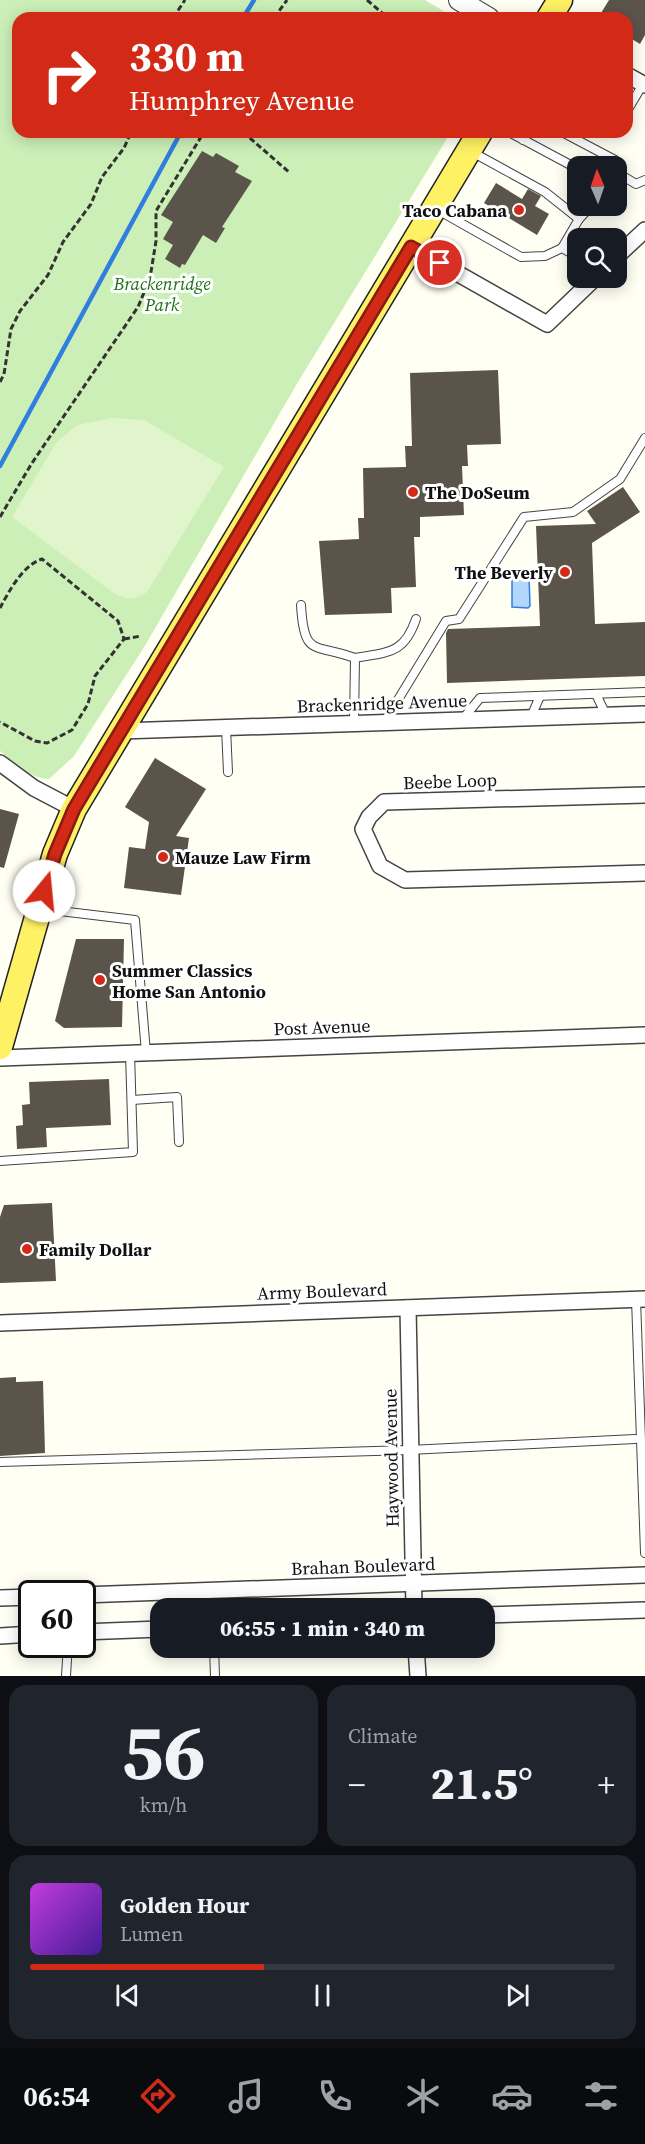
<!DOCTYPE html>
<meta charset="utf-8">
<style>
:root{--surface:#171b24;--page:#20242c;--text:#f1f3f6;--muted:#9ea1a6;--line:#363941;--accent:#d22a17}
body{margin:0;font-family:"Source Serif 4",serif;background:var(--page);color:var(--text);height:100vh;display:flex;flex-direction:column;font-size:22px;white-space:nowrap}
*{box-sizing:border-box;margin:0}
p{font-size:20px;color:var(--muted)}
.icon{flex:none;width:33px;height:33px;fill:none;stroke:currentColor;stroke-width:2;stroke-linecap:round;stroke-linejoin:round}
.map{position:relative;height:1676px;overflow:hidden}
.side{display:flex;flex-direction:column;gap:9px;padding:9px;background:#0d0f14;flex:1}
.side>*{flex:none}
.banner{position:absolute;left:12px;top:12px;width:621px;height:126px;border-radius:18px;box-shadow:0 3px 15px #0003;background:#d22a17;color:#fff;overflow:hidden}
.needle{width:39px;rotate:358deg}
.tools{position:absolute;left:567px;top:156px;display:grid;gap:12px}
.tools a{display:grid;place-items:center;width:60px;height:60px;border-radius:12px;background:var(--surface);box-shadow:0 3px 15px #0003;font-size:30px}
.speed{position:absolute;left:18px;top:1580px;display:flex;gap:12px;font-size:30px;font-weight:700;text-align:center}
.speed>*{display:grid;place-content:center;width:78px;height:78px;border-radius:50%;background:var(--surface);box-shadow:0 3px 15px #0003;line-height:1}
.speed .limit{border:3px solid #111;border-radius:9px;background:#fff;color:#111}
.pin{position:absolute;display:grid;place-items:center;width:51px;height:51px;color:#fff;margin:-26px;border:3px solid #fff;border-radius:50%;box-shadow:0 2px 6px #0007}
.me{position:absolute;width:66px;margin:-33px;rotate:17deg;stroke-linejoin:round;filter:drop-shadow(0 0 4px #0008)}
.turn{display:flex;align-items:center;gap:21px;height:126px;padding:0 18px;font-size:27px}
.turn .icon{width:78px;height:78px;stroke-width:2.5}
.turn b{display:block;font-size:42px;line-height:51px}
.big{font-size:45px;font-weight:800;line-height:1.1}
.side .widget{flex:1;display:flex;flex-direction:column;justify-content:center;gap:9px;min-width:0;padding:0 21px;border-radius:18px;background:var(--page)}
.side .dial{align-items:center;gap:0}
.dial b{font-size:78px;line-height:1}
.song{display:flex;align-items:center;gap:18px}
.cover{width:72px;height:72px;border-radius:9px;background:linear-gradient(135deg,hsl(290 70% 55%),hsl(260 70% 35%))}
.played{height:6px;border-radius:3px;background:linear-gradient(90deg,var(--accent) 40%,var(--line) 40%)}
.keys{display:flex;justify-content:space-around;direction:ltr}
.heat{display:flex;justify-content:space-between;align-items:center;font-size:33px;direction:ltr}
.side .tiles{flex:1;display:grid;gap:9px;grid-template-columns:1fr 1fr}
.widget:last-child{grid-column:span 2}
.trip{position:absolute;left:150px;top:1598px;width:345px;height:60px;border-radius:18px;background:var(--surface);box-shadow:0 3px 15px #0003;font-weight:800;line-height:60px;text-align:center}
.menu{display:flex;height:96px;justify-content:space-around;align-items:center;background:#090b0e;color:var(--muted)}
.menu .icon{width:42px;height:42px}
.menu .current{color:var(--accent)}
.menu b{font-size:27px;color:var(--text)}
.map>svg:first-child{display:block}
</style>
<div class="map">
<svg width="645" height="1676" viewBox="0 0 645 1676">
<rect width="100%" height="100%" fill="#fffff4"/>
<!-- green -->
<path fill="#ccefb8" d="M0,0H425L455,18H18V132H451L298,382L143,649L74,756L49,779C29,778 15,763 0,751Z"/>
<!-- pitch -->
<path fill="#e0f5cb" d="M112,418L144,420L224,467L147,592C135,600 128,600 115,594L12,517L56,443L77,425Z"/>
<!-- water -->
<path fill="#b2d6fd" stroke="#307edd" stroke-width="1.5" d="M526,573L529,576L530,606L528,608L512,607V577L514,574Z"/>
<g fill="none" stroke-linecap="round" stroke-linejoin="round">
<!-- stream -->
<g stroke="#307edd" stroke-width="4.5">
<path d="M243,18L254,0"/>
<path d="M0,466L181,132"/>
</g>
</g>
<!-- building -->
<g fill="#5b544b">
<path d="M609,0H645V35L640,44L627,36V18H598Z"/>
<path d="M202,151L213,157L216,153L239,166L235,172L252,181L222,227L225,228L216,243L203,235L185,265L182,264L180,268L165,259L173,245L163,239L173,222L161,215Z"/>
<path d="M496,183L522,199L528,189L541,196L535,206L549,214L537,235L484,203Z"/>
<path d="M498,370L501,444L467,445L468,466H462L464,515L420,517V537H414L416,587L391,588L392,613L325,615L319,541L359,539L358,518H364L363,468L406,467L405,446H412L410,373Z"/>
<path d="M623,487L640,512L592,543L595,624L645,622V676L447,683L446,633L448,629L540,626L536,526L596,524L587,511Z"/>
<path d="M155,758L206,789L176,836L189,838L181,895L124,888L129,847L145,849L149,822L125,807Z"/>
<path d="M0,809L19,814L4,868L0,867Z"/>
<path d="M76,939H124L122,1027L64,1028L55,1021Z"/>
<path d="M109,1079L111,1125L46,1128L47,1147L17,1149L16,1126L23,1125L22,1105L30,1104L29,1082Z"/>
<path d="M52,1203L56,1281L0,1283V1217L4,1205Z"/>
<path d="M16,1377V1382L43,1381L45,1453L0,1456V1378Z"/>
</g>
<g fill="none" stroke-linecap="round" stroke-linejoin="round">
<defs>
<g id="service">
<path d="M627,111L643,84"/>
<path d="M509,132L578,169"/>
<path d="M562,132L615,160L616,169"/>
<path d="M523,140L528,132"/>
<path d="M472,152L545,192L579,219L562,248"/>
<path d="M616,172L636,184L645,180"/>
<path d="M436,209L521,257L545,256L562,248L578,257"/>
<path d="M579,219L591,206"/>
<path d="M301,605C304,658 314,643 355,658"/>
<path d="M596,694L606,715"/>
<path d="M531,717L540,696"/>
<path d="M462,720L480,698L645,692"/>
<path d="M385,721L446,621L459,619L524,517L573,512L620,479L645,438"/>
<path d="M354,723L355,658C389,652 404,654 416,619"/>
<path d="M226,728L228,772"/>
<path d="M43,909L135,920L146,1053"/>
<path d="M132,1100L177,1097L179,1142"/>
<path d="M0,1161L133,1152L130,1053"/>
<path d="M636,1299L645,1553"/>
<path d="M0,1462L409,1450L635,1439"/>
<path d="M214,1647L215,1676"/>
<path d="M66,1676L68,1644"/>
</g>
<g id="minor">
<path d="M627,75L645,85"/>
<path d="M411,247L547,324L595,278"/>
<path d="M616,257L645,230"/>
<path d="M121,731L645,714"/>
<path d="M0,763L34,788L74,809"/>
<path d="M645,795L384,802L369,817L363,829L380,866L405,880L645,873"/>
<path d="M0,1058L645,1035"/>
<path d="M408,1308L414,1608"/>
<path d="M0,1323L645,1299"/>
<path d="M82,1595L645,1575"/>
<path d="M0,1598L32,1597"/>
<path d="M484,1615L645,1610"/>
<path d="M82,1632L160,1629"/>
<path d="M0,1636L32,1634"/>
<path d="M416,1647L418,1676"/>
</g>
<path id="tertiary" d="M459,0L489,18"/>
<g id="primary">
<path d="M549,18L560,0"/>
<path d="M0,1047L55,854L74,809L480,132"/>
</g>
</defs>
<!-- service casing -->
<use href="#service" stroke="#444" stroke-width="10"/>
<!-- minor casing -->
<use href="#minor" stroke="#444" stroke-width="18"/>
<!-- tertiary casing -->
<use href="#tertiary" stroke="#444" stroke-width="22"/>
<!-- primary casing -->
<use href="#primary" stroke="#222" stroke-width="27"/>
<!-- path -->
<g stroke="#333" stroke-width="3" stroke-dasharray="6 3" stroke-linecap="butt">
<path d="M367,0L388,18"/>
<path d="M173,18L185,0"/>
<path d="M274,18L287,0"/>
<path d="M243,132L290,173"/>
<path d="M0,382L4,374L11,329L20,311L48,275L63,242L91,204L102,177L124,148L131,132"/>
<path d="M0,517L32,463L138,307L150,278L156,241V211L204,132"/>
<path d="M0,608C9,591 23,565 42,559L118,621L124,639L95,676L88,704L72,730L47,743L35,741L0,722"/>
<path d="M124,639L141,636"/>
</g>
<!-- service -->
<use href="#service" stroke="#fff" stroke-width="8"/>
<!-- minor -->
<use href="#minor" stroke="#fff" stroke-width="15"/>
<!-- tertiary -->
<use href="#tertiary" stroke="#fff" stroke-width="20"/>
<!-- primary -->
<use href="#primary" stroke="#fff164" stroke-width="24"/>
</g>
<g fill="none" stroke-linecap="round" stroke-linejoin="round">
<defs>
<path id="route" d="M44,891L55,854L74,809L411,247L440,263"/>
</defs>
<!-- route casing -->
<use href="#route" stroke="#881b0f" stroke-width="15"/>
<!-- route -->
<use href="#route" stroke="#d22a17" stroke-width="10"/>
</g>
<!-- markers -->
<g fill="#d22a17" stroke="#fff" stroke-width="2">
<circle cx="519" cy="210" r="6"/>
<circle cx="413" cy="492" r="6"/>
<circle cx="565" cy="572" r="6"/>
<circle cx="163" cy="857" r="6"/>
<circle cx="100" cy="980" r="6"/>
<circle cx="27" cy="1249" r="6"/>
</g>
<g text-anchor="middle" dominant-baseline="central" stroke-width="6" stroke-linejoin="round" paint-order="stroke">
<!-- poi labels -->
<g font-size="18" font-weight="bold" fill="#111" stroke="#fff" text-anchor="start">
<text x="507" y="210" text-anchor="end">Taco Cabana</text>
<text x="425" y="492">The DoSeum</text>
<text x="553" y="572" text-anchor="end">The Beverly</text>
<text x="175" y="857">Mauze Law Firm</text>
<text x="112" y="970">Summer Classics<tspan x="112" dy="21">Home San Antonio</tspan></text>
<text x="39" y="1249">Family Dollar</text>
</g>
<!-- park labels -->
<g font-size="18" font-style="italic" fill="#1d7218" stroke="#fff">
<text x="162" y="283">Brackenridge<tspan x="162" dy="21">Park</tspan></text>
</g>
<!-- street labels -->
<g font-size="18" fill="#111" stroke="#fff">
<text transform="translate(382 703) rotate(-2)">Brackenridge Avenue</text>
<text transform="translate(450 781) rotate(-2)">Beebe Loop</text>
<text transform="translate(322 1027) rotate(-2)">Post Avenue</text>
<text transform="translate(322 1291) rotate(-2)">Army Boulevard</text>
<text transform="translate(391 1458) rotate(-91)">Haywood Avenue</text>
<text transform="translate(363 1566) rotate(-2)">Brahan Boulevard</text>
</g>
</g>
</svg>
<div class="tools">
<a><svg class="needle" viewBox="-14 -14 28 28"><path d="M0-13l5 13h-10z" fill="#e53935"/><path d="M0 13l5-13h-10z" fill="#9ea1a6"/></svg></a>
<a><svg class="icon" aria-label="search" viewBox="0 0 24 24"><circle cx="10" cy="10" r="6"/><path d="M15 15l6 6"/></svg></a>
</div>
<div class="speed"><div class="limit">60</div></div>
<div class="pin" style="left:440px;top:263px;background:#d93025"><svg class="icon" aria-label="arrive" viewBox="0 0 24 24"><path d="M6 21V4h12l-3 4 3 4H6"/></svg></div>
<svg class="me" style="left:44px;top:891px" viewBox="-20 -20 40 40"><circle r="19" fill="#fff"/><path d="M0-13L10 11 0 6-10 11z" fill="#d22a17"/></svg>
<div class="trip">06:55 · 1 min · 340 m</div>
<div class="banner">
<div class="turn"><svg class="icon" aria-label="right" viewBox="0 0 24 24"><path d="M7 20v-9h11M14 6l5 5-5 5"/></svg><div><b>330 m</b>Humphrey Avenue</div></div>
</div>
</div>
<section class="side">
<div class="tiles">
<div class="widget dial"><b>56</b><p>km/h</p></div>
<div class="widget"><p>Climate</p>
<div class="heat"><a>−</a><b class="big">21.5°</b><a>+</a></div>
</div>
<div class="widget">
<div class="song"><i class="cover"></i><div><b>Golden Hour</b><p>Lumen</p></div></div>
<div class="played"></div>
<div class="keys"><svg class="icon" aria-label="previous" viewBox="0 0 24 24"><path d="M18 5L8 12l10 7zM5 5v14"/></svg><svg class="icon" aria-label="pause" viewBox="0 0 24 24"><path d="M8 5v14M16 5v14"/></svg><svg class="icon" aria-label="next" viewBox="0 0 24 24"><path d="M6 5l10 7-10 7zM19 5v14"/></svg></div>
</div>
</div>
</section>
<nav class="menu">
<b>06:54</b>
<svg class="icon current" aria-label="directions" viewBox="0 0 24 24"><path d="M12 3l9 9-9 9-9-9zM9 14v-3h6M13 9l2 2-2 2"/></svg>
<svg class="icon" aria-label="music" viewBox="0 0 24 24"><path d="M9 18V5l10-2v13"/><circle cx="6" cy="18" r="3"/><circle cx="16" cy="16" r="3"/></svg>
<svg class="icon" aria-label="phone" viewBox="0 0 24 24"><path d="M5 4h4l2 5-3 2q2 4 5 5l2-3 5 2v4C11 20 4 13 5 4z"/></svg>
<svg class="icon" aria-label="climate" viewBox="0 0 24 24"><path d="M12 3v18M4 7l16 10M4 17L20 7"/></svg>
<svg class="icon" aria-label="car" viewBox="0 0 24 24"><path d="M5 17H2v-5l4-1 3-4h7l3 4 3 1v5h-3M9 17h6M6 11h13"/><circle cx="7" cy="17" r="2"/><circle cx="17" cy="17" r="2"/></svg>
<svg class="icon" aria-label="filters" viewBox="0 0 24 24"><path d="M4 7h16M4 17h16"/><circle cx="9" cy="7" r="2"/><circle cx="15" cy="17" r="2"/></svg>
</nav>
